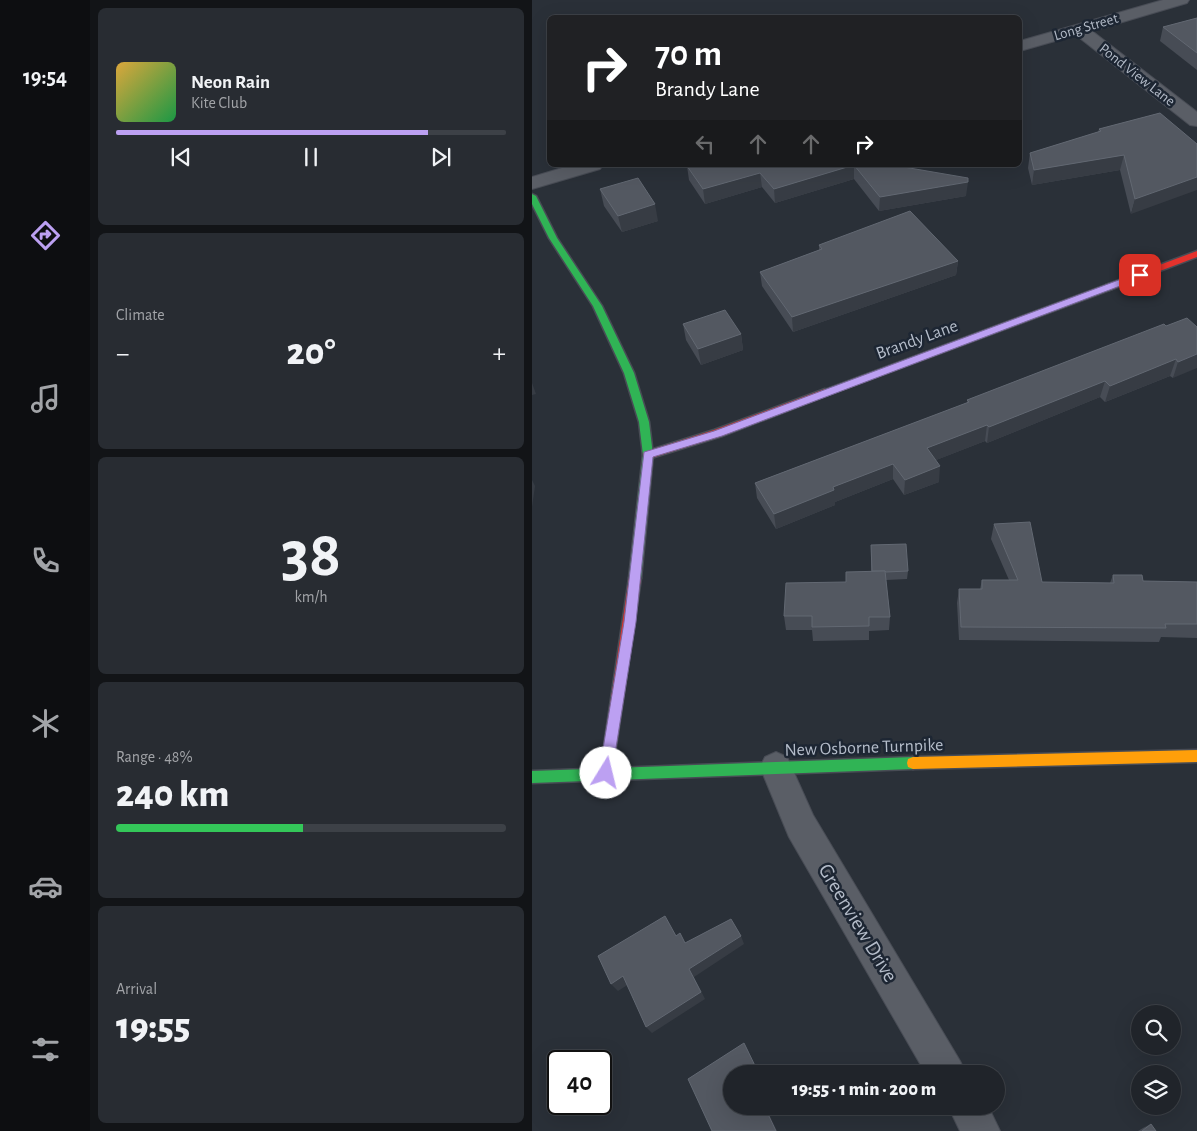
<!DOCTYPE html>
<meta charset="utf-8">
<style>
:root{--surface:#20242a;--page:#282c32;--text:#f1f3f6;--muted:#a2a4a8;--line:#3d4147;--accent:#bca0f2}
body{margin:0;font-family:"Alegreya Sans",sans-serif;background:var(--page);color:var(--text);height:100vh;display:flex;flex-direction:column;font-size:19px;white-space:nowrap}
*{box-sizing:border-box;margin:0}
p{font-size:16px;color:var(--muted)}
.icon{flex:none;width:28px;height:28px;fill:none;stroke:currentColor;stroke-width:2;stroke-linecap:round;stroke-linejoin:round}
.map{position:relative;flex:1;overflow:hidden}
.details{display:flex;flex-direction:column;gap:8px;padding:8px;background:#121417;width:442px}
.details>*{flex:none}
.hud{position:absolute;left:15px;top:15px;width:475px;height:152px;border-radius:8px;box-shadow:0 5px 20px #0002,0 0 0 1px var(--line);background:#202124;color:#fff;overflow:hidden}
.tools{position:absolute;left:599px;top:1005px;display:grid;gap:10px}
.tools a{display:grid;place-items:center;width:50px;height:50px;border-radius:50%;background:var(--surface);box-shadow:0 5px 20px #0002,0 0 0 1px var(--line);font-size:25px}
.speed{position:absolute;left:15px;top:1050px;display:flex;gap:10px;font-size:25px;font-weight:700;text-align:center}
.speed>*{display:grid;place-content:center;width:65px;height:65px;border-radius:50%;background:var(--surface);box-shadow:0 5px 20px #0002,0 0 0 1px var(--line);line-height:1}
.speed .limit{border:2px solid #111;border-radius:8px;background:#fff;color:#111}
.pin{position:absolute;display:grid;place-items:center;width:42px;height:42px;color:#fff;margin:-21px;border-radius:10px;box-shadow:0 2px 8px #0006}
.me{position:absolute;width:55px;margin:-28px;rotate:9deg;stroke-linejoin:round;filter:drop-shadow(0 0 4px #0008)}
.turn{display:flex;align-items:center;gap:18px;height:105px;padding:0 25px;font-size:22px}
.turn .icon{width:65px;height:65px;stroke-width:2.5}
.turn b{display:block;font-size:35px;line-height:42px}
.lanes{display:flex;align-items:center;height:48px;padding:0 25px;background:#0003;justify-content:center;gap:25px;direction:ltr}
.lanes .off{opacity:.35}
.big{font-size:38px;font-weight:800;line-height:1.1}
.details .tile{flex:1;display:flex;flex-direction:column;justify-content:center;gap:8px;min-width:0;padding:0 18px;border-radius:8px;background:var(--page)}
.details .dial{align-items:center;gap:0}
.dial b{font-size:65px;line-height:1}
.song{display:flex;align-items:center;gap:15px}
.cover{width:60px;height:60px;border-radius:8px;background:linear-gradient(135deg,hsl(40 70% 55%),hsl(140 70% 35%))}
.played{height:5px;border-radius:2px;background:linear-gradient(90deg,var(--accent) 80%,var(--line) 80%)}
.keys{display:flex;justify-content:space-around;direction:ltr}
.heat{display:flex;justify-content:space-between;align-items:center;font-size:28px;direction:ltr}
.charge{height:8px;border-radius:4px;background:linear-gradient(90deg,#34c759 48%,var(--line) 0)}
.trip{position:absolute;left:191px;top:1065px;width:282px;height:50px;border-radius:25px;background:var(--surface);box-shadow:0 5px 20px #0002,0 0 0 1px var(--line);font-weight:800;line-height:50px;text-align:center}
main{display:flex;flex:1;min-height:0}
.dock{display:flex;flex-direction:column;width:90px;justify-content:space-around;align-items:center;background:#0d0e11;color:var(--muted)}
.dock .icon{width:35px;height:35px}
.dock .selected{color:var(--accent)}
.dock b{font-size:22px;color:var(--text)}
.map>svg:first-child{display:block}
</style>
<main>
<nav class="dock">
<b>19:54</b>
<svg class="icon selected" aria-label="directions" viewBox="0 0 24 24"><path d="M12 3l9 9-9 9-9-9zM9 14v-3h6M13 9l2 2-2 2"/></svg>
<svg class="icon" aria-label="music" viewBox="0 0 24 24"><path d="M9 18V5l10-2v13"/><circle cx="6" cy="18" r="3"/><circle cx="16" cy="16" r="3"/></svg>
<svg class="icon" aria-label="phone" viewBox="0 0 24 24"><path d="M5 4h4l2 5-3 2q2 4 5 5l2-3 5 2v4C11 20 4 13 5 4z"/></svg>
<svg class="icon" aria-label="climate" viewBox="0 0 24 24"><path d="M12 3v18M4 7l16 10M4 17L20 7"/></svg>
<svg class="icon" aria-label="car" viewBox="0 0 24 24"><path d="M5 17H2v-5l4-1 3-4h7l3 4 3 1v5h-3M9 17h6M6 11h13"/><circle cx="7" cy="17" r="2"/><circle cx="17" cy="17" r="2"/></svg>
<svg class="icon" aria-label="filters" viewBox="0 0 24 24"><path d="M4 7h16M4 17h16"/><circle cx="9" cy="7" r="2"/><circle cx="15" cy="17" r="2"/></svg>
</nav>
<section class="details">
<div class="tile">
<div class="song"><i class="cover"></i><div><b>Neon Rain</b><p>Kite Club</p></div></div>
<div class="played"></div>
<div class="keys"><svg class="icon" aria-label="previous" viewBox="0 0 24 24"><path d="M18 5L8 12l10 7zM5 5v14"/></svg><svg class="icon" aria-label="pause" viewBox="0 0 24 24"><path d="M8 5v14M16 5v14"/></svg><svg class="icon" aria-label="next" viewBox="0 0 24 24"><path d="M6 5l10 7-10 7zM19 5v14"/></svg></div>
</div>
<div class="tile"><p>Climate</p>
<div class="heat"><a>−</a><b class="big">20°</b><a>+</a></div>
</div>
<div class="tile dial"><b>38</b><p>km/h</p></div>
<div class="tile"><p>Range · 48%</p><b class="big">240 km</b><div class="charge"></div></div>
<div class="tile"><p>Arrival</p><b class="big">19:55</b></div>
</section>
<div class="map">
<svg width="665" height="1131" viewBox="0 0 665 1131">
<rect width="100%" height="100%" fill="#2a3038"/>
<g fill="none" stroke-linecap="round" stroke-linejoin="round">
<defs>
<g id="street">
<path d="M631,0H657L655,3L560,31L665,112V126L658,125L544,35L488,51V41Z"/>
<path d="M40,165H71L68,169L0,189V177Z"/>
<path d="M244,752L255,757L281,815L428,1061L434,1074H394L257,837L228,767L233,757Z"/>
<path d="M416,1106H456L468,1131H428Z"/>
</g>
<g id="fast">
<path d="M0,194L4,196L25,238L70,306L102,373L117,422L121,455L109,578L107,581H99L97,578L111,455L107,422L92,373L61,306L17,238L0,204Z"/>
<path d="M577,284L581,287L580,289L296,395H290L288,393L290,391Z"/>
<path d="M381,757L386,759L387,763L386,767L381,769L0,783V771Z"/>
</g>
<path id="slow" d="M665,750V762L381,769L376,767L375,763L376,759L381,757Z"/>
<g id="jam">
<path d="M665,251V257L580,289L577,290L573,287L574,285Z"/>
<path d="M293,389L298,393L296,395L190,436L116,459L111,455L112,452L182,430Z"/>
<path d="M103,573L107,575L109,578L80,773L79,777L74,779L69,777L68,773L97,578L99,575Z"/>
</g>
</defs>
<!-- street casing -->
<use href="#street" stroke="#484c55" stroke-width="2"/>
<!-- fast casing -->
<use href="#fast" stroke="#484c55" stroke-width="3"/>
<!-- slow casing -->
<use href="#slow" stroke="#484c55" stroke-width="3"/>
<!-- jam casing -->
<use href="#jam" stroke="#484c55" stroke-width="3"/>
<!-- street -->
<use href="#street" fill="#5a5e66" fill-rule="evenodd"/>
<!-- fast -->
<use href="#fast" fill="#30b455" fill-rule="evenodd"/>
<!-- slow -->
<use href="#slow" fill="#ff9f0a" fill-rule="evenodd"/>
<!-- jam -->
<use href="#jam" fill="#e5322d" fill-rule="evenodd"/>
</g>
<!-- wall -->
<g fill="#474c55">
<path d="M665,18V70L628,41L631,27Z"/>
<path d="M628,113L599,214L588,170L500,185L496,168L498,153L566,132L567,129Z"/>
<path d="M360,165L434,196L347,211L322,179L243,203L230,187L173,204L157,180L155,166Z"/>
<path d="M68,189L126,221L90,232L72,206Z"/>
<path d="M287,245L426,261L424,275L261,332L230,286L228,272L287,250Z"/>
<path d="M151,324L209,334L211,350L169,365L154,340Z"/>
<path d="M634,326L665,327L641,378L638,376L573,402L568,397L455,443L453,441L404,460L407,482L372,495L361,479L303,502V505L244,529L225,498L223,483L435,403V400Z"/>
<path d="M462,524L510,582L578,583L581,575L611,581L665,582V638L629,637L627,642L427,640L425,603L427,589H448L450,580H477L459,539Z"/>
<path d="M339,545L376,571L375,579L354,580L358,617L357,630L337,631V640L281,641L280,630H254L252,616L314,582L339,571Z"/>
<path d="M619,1124L624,1131H606L611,1128Z"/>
</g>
<!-- shaded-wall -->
<g fill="#373c44">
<path d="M592,155L588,170L500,185L502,170Z"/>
<path d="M322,165V179L243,203L242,189Z"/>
<path d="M228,173L230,187L173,204L171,189Z"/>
<path d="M665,177V190L599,214L603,199Z"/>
<path d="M436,182L434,196L347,211L348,197Z"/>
<path d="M123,204L126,221L90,232L86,216Z"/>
<path d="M426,261L424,275L261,332L260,317Z"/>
<path d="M209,334L211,350L169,365L166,349Z"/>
<path d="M665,354V368L641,378L646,362Z"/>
<path d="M644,359L638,376L573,402L578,386Z"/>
<path d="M573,381L568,397L455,443L457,427Z"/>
<path d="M0,383L4,394L0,395Z"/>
<path d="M455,425L453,441L394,464L395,448Z"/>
<path d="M361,464V479L303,502V505L244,529L242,514L301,487Z"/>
<path d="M408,466L407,482L372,495L373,480Z"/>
<path d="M0,480L3,486L0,507Z"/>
<path d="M209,936L212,944L162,977L173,999L120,1033L114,1027L157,969Z"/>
<path d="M91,976L97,984L86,991L79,984Z"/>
<path d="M243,1106L246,1111L238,1116L245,1131H244L235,1112Z"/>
</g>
<!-- building -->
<g fill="#535861" stroke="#626872">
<path d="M665,18V53L631,27Z"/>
<path d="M628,113L665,144V177L603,199L592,155L502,170L498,153L569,131L567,129Z"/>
<path d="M158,165H360L436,178V182L348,197L322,165L242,189L228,173L171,189L155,166Z"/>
<path d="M106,178L123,204L86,216L68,189Z"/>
<path d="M378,211L426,261L260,317L228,272L290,249L287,245Z"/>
<path d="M193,310L209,334L166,349L151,324Z"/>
<path d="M655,318L665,327V354L646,362L644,359L578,386L573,381L457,427L455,425L395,448L408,466L373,480L361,464L301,487L302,490L242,514L223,483L437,402L435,400L632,324L634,326Z"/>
<path d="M498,522L510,582L582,583L581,575H610L611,581L665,582V624H633L634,628L429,627L427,589H450V580H486L462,524Z"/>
<path d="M374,544L376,571L354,572L353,571H340L339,545Z"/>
<path d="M353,571L358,617H337V626L280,627V616H252L254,583L314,582V572Z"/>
<path d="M133,916L144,936L148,933L153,943L199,919L209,936L157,969L169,992L114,1027L91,976L79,984L66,956Z"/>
<path d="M212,1043L227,1074H200V1106H243L235,1112L244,1131H180L156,1079Z"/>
<path d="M619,1124L624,1131H610Z"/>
</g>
<!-- route -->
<path fill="#bca0f2" stroke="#7a689d" d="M608,272L612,273V277L190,436L121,457L104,622L80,773L78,778L74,780L69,778L67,773L92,622L112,452L182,431Z"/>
<g text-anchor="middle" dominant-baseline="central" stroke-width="5" stroke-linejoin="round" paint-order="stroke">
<!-- far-street labels -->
<g font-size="15" fill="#b4bcc9" stroke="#1d2633">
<text transform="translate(554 27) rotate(-16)">Long Street</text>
<text transform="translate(605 75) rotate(38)">Pond View Lane</text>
</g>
<!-- street labels -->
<g font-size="18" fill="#b4bcc9" stroke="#1d2633">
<text transform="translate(385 340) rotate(-20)">Brandy Lane</text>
<text transform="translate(332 748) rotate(-2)">New Osborne Turnpike</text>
</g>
<!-- near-street labels -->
<g font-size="21" fill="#b4bcc9" stroke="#1d2633">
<text transform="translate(326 923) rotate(59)">Greenview Drive</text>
</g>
</g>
</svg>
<div class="tools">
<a><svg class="icon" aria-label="search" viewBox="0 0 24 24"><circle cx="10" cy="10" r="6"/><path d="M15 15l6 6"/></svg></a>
<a><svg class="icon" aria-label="layers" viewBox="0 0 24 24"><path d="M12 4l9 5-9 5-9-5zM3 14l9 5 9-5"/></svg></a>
</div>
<div class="speed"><div class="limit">40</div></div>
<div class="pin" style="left:608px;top:275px;background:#d93025"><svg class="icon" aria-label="arrive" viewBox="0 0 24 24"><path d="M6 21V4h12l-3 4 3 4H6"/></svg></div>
<svg class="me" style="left:74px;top:773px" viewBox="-20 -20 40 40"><circle r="19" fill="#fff"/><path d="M0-13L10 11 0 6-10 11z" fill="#bca0f2"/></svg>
<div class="trip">19:55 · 1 min · 200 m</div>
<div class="hud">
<div class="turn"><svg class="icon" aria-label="right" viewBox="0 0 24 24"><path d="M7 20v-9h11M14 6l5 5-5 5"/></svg><div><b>70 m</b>Brandy Lane</div></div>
<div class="lanes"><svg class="icon off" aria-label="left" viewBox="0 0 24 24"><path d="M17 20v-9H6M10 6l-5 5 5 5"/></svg><svg class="icon off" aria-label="ahead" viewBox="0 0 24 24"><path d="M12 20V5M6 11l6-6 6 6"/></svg><svg class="icon off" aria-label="ahead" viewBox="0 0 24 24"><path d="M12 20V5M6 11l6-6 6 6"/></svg><svg class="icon" aria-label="right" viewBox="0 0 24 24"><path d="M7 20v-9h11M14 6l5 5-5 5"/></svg></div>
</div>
</div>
</main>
